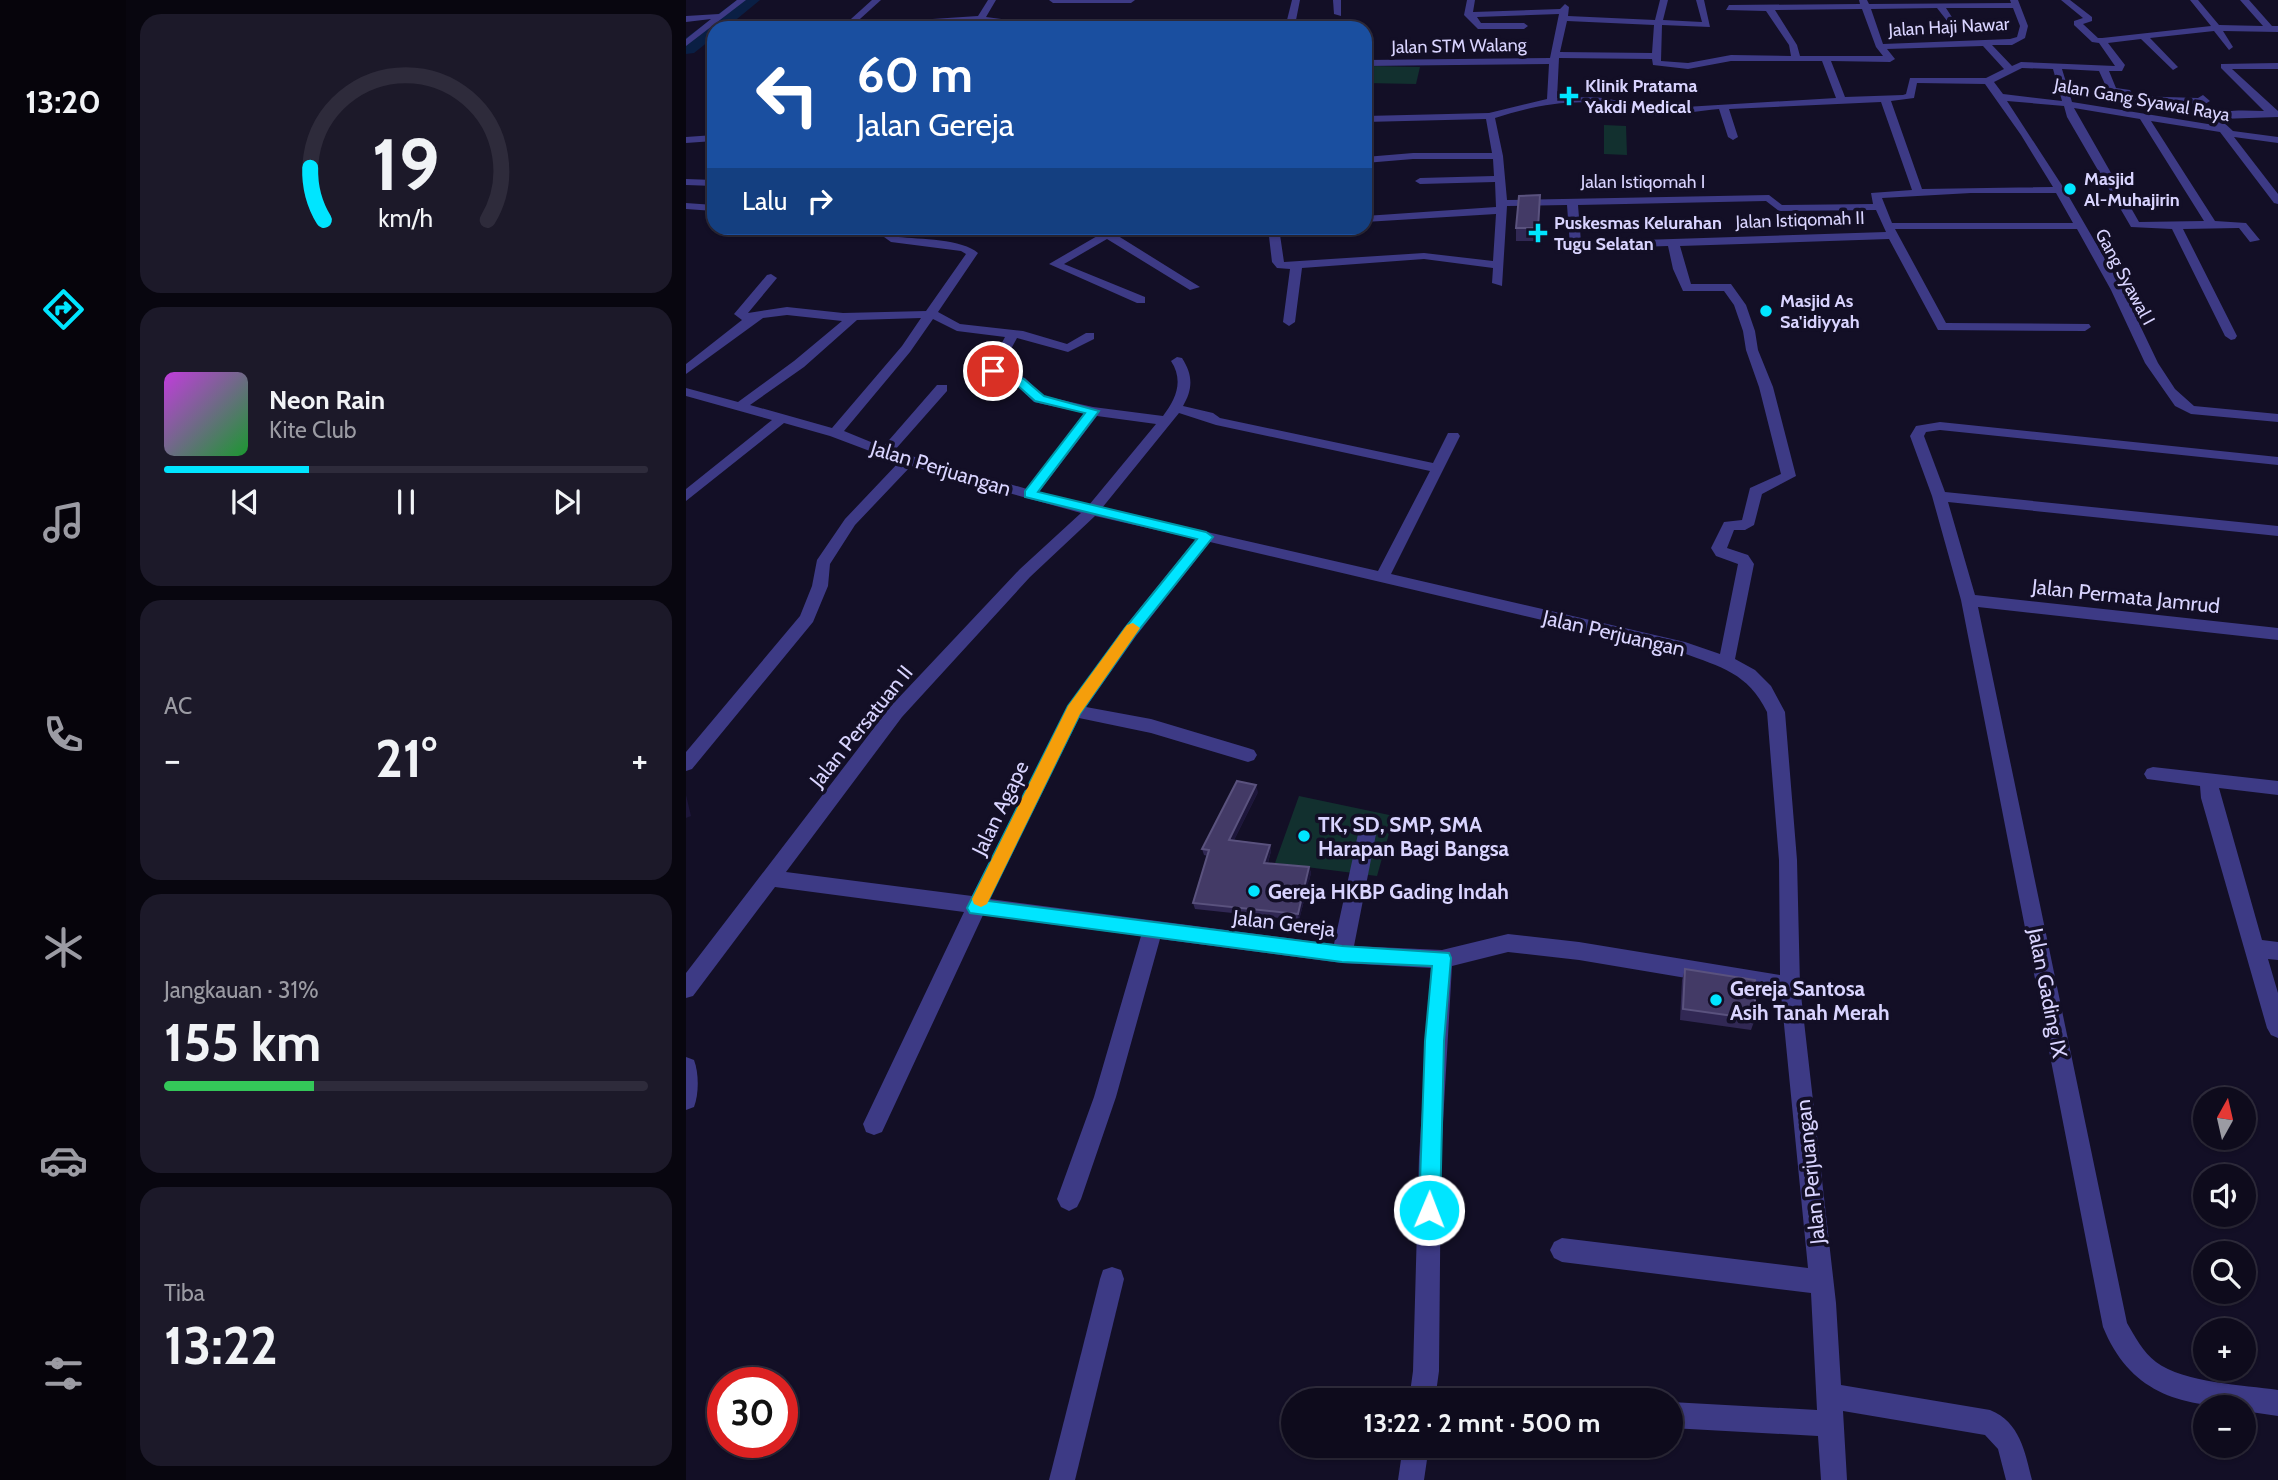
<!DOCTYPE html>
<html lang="id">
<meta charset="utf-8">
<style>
:root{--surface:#0e0b1c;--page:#1c1929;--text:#f1f3f6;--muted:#9b9ba3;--line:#2e2b3b;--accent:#00e5ff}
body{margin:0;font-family:Cabin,sans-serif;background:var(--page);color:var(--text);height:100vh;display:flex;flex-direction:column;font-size:26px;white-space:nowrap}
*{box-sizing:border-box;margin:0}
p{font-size:23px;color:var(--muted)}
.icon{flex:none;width:38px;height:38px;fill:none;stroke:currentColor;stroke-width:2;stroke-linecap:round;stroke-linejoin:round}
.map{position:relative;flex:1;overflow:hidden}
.drawer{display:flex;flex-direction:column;gap:14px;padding:14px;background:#08060f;width:560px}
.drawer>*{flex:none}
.guide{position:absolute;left:21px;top:21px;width:665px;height:214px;border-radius:21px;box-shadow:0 2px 5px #0004,0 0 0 2px var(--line);background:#1a4fa0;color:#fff;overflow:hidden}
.needle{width:46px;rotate:8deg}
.fabs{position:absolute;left:1507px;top:1087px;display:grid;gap:14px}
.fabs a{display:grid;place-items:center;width:63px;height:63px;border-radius:50%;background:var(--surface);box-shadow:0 2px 5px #0004,0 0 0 2px var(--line);font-size:35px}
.speed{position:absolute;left:21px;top:1367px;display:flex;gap:14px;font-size:35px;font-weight:700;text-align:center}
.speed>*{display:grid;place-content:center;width:91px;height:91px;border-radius:50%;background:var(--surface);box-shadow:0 2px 5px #0004,0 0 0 2px var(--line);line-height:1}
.speed .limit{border:10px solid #d22;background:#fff;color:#111}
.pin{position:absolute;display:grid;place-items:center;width:60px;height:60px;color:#fff;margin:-30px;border:4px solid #fff;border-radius:50%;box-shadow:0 2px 7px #0007}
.me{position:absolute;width:77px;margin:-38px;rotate:1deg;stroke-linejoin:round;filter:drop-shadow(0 0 5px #0008)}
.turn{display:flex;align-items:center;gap:24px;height:147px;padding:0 35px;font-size:32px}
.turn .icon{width:91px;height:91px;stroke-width:2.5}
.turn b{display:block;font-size:49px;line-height:60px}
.then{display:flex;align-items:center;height:66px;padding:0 35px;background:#0003;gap:14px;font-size:26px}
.big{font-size:52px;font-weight:800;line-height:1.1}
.drawer .widget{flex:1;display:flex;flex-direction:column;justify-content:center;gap:10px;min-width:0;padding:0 24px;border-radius:21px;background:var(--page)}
.drawer .dial{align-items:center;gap:0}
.dial svg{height:182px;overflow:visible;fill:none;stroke:var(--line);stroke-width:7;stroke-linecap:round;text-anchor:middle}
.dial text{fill:var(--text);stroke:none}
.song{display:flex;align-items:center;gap:21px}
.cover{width:84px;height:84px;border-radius:10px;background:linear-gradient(135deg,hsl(290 70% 55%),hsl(130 70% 35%))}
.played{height:7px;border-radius:4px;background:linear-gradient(90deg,var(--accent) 30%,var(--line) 30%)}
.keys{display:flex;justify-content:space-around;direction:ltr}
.heat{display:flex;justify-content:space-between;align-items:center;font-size:38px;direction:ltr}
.charge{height:10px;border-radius:5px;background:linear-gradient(90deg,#34c759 31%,var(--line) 0)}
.trip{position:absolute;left:595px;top:1388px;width:402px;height:70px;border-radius:35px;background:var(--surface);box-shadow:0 2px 5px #0004,0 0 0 2px var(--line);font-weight:800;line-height:70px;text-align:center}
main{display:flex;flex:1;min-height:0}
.dock{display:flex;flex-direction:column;width:126px;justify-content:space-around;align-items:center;background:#06040b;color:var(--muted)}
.dock .icon{width:49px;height:49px}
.dock .on{color:var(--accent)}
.dock b{font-size:32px;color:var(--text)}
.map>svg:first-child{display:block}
</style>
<main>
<nav class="dock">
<b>13:20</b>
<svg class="icon on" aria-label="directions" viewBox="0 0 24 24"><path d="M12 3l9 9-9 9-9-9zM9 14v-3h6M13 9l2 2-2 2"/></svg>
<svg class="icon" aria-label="music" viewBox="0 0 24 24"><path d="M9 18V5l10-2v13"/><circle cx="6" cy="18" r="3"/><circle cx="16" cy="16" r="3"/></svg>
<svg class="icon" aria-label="phone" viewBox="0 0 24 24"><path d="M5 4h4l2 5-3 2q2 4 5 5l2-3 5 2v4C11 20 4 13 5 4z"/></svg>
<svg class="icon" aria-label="climate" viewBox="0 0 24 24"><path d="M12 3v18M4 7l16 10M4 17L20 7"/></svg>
<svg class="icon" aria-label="car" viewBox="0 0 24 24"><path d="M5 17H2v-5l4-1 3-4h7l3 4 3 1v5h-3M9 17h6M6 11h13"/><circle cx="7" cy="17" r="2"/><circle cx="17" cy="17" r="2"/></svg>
<svg class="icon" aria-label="filters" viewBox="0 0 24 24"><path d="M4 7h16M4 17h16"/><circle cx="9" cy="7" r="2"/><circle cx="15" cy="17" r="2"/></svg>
</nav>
<section class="drawer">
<div class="widget dial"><svg viewBox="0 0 100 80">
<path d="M14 69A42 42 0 1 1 86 69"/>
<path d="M14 69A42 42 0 0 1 8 46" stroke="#00e5ff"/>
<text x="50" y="56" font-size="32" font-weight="700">19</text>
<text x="50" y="72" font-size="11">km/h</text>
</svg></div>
<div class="widget">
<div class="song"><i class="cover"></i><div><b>Neon Rain</b><p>Kite Club</p></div></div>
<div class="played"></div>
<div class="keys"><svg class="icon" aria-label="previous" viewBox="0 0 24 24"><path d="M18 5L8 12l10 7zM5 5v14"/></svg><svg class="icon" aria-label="pause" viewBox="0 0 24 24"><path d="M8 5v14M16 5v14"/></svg><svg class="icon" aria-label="next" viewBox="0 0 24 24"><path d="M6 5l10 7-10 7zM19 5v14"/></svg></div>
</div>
<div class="widget"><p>AC</p>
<div class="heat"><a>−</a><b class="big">21°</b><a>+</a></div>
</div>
<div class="widget"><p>Jangkauan · 31%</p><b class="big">155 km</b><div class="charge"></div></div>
<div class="widget"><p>Tiba</p><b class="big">13:22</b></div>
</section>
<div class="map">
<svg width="1592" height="1480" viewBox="0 0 1592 1480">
<rect width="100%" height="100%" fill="#130f26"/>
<!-- green -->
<g fill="#12302f">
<path d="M684,66L734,67L730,84L679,83Z"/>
<path d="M918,125L940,126L941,155L918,154Z"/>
<path d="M613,796L708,816L691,876L589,863Z"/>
</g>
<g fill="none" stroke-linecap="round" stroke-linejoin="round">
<!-- river -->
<path fill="#0a1f44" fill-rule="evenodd" d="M51,0H74L40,28H28V37L8,53L0,54V38Z"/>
<!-- minor -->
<g fill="#3d3a85" fill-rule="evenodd">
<path d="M51,0H60L0,46V39L25,19L0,22V16L33,14Z"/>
<path d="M186,0H195L164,28H155Z"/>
<path d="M302,0H310L300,17L323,20L317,28H308L312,22L291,21L218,28L231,20L292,16Z"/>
<path d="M363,0H449L445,3H367Z"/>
<path d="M606,0H614L610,20L651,19L663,28L640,24L464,28L468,25L601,20Z"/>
<path d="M647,0H655V16L648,14Z"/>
<path d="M781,0H789L787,12L874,9L879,4L883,7L882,16L969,20L974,0H982L977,20L1016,22L1010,0H1018L1024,27L976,25L975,61L1002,63L1045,55L1105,56L1103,45L1080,11L1040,10L1043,5L1174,4L1173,0H1181L1183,4L1325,3L1324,0H1332L1342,26L1339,38L1326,45H1306L1326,66L1335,62L1429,66L1413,43L1406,42L1388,25V21L1397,18L1375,0H1384L1406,17V21L1397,24L1412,38H1416L1525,26L1504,0H1512L1533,25L1577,26L1554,0H1563L1586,26H1592V32L1537,31L1547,47L1543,50L1528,31L1464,38L1490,65L1492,67L1487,70L1455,39L1422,43L1439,65L1436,71H1423L1430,88L1444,90L1448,96L1512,98L1517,95L1524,101L1519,104L1445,102L1438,95L1423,93L1413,71L1376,69L1386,102L1528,125L1523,118C1539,108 1560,111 1578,111L1535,68V64L1592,63V69H1546L1592,111V117L1534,119L1547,131L1592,137V143L1548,137L1592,194V204L1588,203L1534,132L1465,121L1529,221L1560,223L1574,240L1564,242L1553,228L1497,229L1551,336L1549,339L1545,340L1539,336L1486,229L1445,227L1381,117L1378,106L1321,101L1379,190L1437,290L1472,363L1489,389L1508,406L1592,414V422L1505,414L1489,406L1459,363L1425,290L1391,229H1209L1260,323L1403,324L1405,327L1399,331L1252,330L1203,239L994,246L1005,284H1045L1060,305L1069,331L1072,350L1087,387L1110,476L1076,494L1068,525L1059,530H1048L1041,548L1062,555L1068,564L1049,659L1069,670L1085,686L1099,712L1111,860L1114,986L1150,1303L1155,1385L1304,1410C1334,1422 1339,1452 1346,1480H1320L1312,1449L1299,1435L1157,1411L1161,1480H1135L1132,1436L985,1428V1402L1131,1410L1125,1293L876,1262L868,1258L864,1250L868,1242L876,1238L1122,1268L1095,994L893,960L822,952L766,966L755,1157L753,1371L749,1400H723L727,1371L733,1157L745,968L656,963L474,939L430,1097L395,1199L391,1207L383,1211L375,1207L371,1199L408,1097L455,936L297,915L196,1132L188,1135L180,1132L177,1124L278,912L89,887L7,996L0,998V973L204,707L334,569L395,513L225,466L169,525L144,564L142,586L127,622L6,769L0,771V752L114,616L126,586L131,560L159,519L213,462L144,436L98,423L0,501V489L86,420L0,396V388L52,402L108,361L156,321L101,315L77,318L0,374V364L56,320L48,314L81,275L85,274L91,278L62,313L101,307L157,313L240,311L280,254L275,251L205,242L198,237L201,228H211L212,237C233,239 277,239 292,253L252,312L274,324L337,331L381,344L400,333H408V339L382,352L331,338L314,369L339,378L358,396L407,407L477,416C490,399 498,381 485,361L491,357L496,358C507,375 507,389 497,406L527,413L534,418L747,463L762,433H772L774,436L705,574L999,642L1034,654L1052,564L1030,556L1025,548L1038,522L1056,520L1064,488L1095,474L1073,387L1060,350L1057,331L1048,305L1038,291H997L987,269L982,246L890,249L884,246L881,205L821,206L816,286L806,283L807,268L738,259L616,268L609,322L603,326L597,322L604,269L591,268L586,262L582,228H593L598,262L738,253L807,261L810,214L679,222V216L810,207L809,182L734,184L729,181L734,178L808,176L807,159H727L679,163V157L727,153H806L800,119L679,122V116L803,113L861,99L863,64L679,66V60L864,58L873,14L791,17L795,23H838L842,26L838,29H792L778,15ZM1251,8L1269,31L1273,28L1260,8H1327L1334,26L1331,37L1324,39L1197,44L1185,9ZM1176,9L1190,47L1197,56H1114L1111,45L1089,10ZM881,21L968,25L966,53L874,52ZM1297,46L1318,69L1300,78H1224L1220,94L1217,95L1159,97L1145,61L1204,62L1209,59L1201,49ZM873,58L966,59L967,65L1002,69L1045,61H1136L1150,98L966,109C949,107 938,101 922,99C906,96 888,98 871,98ZM1336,68L1367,69L1376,101L1317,94L1308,82ZM1231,83L1299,84L1335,135L1367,187L1236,189L1205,101L1228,98ZM1195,102L1226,190L1185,193L1187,204L1096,205L1083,195L821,200L817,156L809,118C846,106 883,99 922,104C936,106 945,113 963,115C986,116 1010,111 1033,109L1042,137L1047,140L1052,137L1043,109ZM1388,108L1454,119L1518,221L1453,222ZM1285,193H1370L1387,223H1206L1196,198ZM1080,201L1093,211L1190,210L1200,232L895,242L892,205ZM235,318L216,346L146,428L64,405L118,367L171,320ZM247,319L271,331L319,337L301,371L302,374L329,384L348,402L398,413L341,489L208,451L261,391V385H251L197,447L158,431L224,352ZM493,413L530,425L744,471L692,571L416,508ZM411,416L470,424L403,505L353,492ZM409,516L510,539L438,628L382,706L286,896L100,872L216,717L344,577ZM524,542L997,653C1035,667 1062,673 1081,712L1093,860L1094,975L893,942L822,934L756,950L668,946L690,834L688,829L681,826L674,829L672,834L648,944L304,899L393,718L465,733L562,762L568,760L571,755L568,750L562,748L465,719L400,707L450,636Z"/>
<path d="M28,135V141L0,143V137Z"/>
<path d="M0,179L28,180V186L0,185Z"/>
<path d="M0,203L28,205V211L0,209Z"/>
<path d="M425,228H437L429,234L514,287L504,290L421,239L378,264L459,297V303H451L363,264Z"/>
<path d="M1254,422L1592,457V465L1254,430L1240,432L1238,436L1259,492L1592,526V536L1262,502L1289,595L1592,628V640L1292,607L1441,1323C1449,1337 1457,1352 1470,1362C1498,1383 1558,1385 1592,1390V1416L1558,1411V1407C1492,1407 1443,1391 1417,1327L1275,600L1246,496L1224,436L1230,426Z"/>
<path d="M1467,767L1592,781V795L1533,788L1576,940L1592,942V960L1582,959L1592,993V1038L1585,1035L1581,1028L1515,798L1514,786L1461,779L1458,774L1461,769Z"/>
<path d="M0,1057L8,1060C13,1073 13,1094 8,1107L0,1110Z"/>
<path d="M426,1267L435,1270L438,1279L389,1480H363L414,1279L417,1270Z"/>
<path d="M717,1446H743L738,1480H712Z"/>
</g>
</g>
<!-- wall -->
<g fill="#312854">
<path d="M854,195L852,241H830V228Z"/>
<path d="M572,792L548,840L584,845L585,851L582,863L623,867L625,873L613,920L509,909L507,903L522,856L518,855L516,849Z"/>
<path d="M999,969L1069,1019L1065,1030L994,1020L996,980Z"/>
</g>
<!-- shaded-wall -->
<g fill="#1d163a">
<path d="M570,785L572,792L545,846L543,840Z"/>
<path d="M0,795L5,816L0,818Z"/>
<path d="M584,845L585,851L580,869L578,863Z"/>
<path d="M623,867L625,873L613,920L612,914Z"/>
</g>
<!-- building -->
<g fill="#433a66" stroke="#5a527e" stroke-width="2">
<path d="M854,195L852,228H830L833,196Z"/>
<path d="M551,781L570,785L543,840L584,845L578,863L623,867L612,914L507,903L523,850L516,849Z"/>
<path d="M999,969L1069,980V1019L997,1009Z"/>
</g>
<!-- route -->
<path fill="#00e5ff" stroke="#0095a6" stroke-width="2" d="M303,368H311L338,379L358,396L413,411L352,492L520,532L527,537L449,635L394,714L302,901L656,946L763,953L765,958L758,1041L754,1210L751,1218L743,1221L736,1218L733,1210L739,1041L746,966L656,962L284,913L281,908L382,706L439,628L511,539L339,497V491L399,413L349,401L330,384L303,373Z"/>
<!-- slow -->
<path fill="#f59e0b" d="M447,623L454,628L394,714L301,904L295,907L288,904L286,899L382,706L441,625Z"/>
<!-- markers -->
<g fill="#00e5ff" stroke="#130f26" stroke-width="2.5">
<path d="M879.5 85.5h7v7h7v7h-7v7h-7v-7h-7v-7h7z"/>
<circle cx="1384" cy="189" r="7"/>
<path d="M848.5 222.5h7v7h7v7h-7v7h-7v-7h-7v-7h7z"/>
<circle cx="1080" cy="311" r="7"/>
<circle cx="618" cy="836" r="7"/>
<circle cx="568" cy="891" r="7"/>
<circle cx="1030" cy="1000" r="7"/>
</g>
<g text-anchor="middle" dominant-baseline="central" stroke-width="7" stroke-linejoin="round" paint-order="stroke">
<!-- far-street labels -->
<g font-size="18" fill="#d9d4ff" stroke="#130f26">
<text transform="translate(1263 27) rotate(-3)">Jalan Haji Nawar</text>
<text transform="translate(773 46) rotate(-1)">Jalan STM Walang</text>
<text transform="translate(1456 100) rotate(10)">Jalan Gang Syawal Raya</text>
<text x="957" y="182">Jalan Istiqomah I</text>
<text transform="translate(1114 220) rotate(-2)">Jalan Istiqomah II</text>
<text transform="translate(1439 277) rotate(62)">Gang Syawal I</text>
</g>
<!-- far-poi labels -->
<g font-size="18" font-weight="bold" fill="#d9d4ff" stroke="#130f26" text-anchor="start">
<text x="899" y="86">Klinik Pratama<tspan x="899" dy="21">Yakdi Medical</tspan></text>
<text x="1398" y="179">Masjid<tspan x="1398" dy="21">Al-Muhajirin</tspan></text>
<text x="868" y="223">Puskesmas Kelurahan<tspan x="868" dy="21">Tugu Selatan</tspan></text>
<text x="1094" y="301">Masjid As<tspan x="1094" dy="21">Sa'idiyyah</tspan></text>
</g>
<!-- street labels -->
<g font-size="21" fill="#d9d4ff" stroke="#130f26">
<text transform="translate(255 468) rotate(17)">Jalan Perjuangan</text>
<text transform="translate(1440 596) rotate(6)">Jalan Permata Jamrud</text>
<text transform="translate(928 633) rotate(13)">Jalan Perjuangan</text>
<text transform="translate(175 726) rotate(-51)">Jalan Persatuan II</text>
<text transform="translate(314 808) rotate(-64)">Jalan Agape</text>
<text transform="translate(598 923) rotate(7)">Jalan Gereja</text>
<text transform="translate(1362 993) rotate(79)">Jalan Gading IX</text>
<text transform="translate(1124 1172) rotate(-96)">Jalan Perjuangan</text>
</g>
<!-- poi labels -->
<g font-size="21" font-weight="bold" fill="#d9d4ff" stroke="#130f26" text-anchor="start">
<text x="632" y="824">TK, SD, SMP, SMA<tspan x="632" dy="24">Harapan Bagi Bangsa</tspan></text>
<text x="582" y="891">Gereja HKBP Gading Indah</text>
<text x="1044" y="988">Gereja Santosa<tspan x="1044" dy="24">Asih Tanah Merah</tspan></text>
</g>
</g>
</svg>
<div class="fabs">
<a><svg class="needle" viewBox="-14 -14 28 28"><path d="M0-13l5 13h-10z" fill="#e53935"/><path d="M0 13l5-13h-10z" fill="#9b9ba3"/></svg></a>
<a><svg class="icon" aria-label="sound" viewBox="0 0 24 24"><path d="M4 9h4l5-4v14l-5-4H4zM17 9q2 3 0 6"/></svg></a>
<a><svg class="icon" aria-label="search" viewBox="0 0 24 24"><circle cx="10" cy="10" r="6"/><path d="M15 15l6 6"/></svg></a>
<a>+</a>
<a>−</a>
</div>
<div class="speed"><div class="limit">30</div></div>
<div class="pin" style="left:307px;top:371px;background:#d93025"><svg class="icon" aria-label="arrive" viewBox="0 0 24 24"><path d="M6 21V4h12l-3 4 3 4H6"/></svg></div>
<svg class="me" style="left:743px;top:1210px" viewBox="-20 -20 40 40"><circle r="17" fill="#00e5ff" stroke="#fff" stroke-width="3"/><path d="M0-11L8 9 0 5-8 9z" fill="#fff"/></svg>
<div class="trip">13:22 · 2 mnt · 500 m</div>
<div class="guide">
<div class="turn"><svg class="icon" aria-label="left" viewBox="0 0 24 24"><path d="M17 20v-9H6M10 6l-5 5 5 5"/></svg><div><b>60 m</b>Jalan Gereja</div></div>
<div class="then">Lalu<svg class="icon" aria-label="right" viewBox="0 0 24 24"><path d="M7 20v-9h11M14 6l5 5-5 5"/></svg></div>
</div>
</div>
</main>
